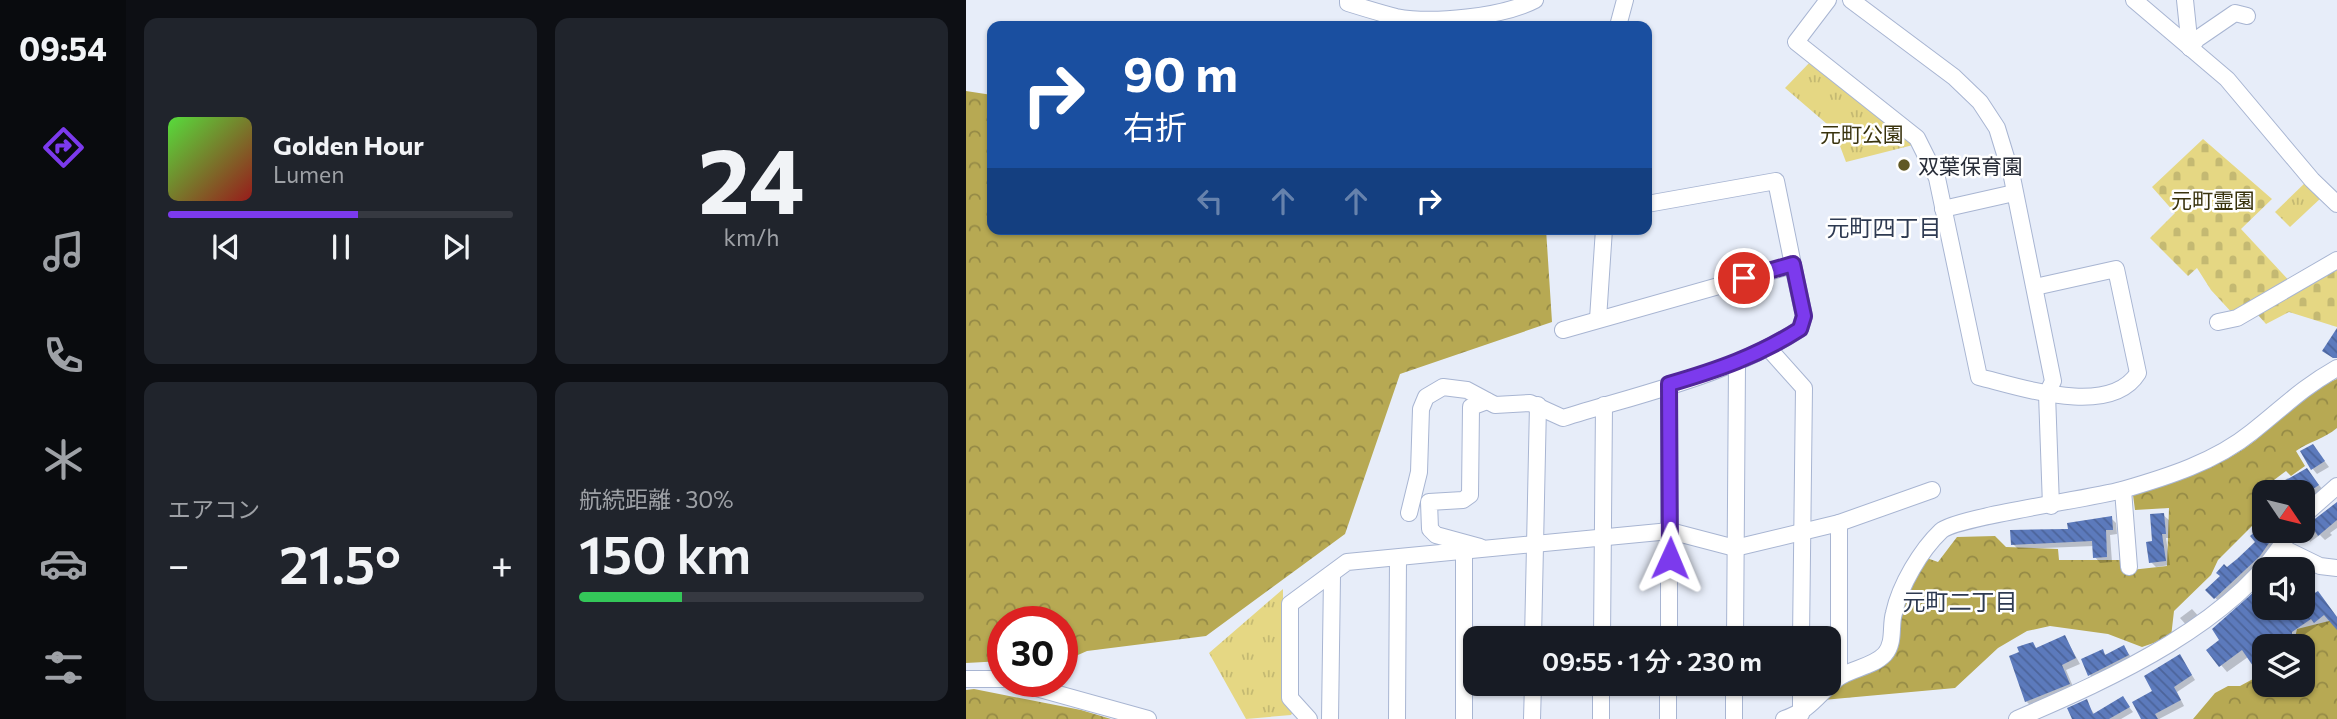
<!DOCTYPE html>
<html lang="ja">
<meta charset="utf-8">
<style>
:root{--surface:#171b24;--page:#20242c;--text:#f1f3f6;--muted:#9ea1a6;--line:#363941;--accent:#7c3aed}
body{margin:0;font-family:Commissioner,"Noto Sans JP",sans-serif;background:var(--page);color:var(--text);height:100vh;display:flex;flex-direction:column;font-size:26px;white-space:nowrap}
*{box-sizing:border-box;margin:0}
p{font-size:23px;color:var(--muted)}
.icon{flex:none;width:38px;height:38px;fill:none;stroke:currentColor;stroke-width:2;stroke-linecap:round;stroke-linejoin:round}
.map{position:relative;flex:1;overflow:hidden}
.details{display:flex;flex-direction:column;gap:18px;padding:18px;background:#0d0f14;width:840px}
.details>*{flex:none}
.guide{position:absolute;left:21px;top:21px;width:665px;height:214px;border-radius:14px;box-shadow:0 2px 5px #0004;background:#1a4fa0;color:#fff;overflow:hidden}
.needle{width:46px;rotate:125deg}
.tools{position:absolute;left:1286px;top:480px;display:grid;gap:14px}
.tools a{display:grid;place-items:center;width:63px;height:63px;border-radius:14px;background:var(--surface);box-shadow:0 2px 5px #0004;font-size:35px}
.speed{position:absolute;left:21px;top:606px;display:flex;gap:14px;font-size:35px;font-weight:700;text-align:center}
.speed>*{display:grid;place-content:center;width:91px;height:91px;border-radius:50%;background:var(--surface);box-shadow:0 2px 5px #0004;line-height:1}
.speed .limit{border:10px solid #d22;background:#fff;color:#111}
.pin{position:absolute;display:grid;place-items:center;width:60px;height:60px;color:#fff;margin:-30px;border:4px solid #fff;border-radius:50%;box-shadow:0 2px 7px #0007}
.me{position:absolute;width:77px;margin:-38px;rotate:1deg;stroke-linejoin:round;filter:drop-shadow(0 0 5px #0008)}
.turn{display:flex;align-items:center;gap:24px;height:147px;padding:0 21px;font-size:32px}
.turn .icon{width:91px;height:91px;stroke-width:2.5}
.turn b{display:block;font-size:49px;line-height:60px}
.lanes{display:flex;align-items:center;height:66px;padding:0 21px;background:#0003;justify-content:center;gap:35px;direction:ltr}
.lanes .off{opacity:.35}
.big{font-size:52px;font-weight:600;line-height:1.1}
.details .card{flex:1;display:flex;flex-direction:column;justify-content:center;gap:10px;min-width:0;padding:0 24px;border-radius:14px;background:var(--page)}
.details .dial{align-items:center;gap:0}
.dial b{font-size:91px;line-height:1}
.song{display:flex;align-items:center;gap:21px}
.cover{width:84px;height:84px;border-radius:10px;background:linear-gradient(135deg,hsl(110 70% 55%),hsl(0 70% 35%))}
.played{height:7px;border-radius:4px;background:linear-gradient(90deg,var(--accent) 55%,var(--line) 55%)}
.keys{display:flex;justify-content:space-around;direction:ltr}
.heat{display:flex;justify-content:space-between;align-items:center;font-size:38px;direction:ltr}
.charge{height:10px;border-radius:5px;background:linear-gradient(90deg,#34c759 30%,var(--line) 0)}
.details .tiles{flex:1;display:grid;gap:18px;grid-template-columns:repeat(2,1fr)}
.trip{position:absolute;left:497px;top:626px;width:378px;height:70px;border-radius:14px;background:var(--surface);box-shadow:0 2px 5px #0004;font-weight:600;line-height:70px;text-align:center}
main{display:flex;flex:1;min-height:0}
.dock{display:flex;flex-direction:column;width:126px;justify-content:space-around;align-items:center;background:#090b0e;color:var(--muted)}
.dock .icon{width:49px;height:49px}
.dock .on{color:var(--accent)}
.dock b{font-size:32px;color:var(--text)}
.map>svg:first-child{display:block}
</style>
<main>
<nav class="dock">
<b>09:54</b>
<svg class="icon on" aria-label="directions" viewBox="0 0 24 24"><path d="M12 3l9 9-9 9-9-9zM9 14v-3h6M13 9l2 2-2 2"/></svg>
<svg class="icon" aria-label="music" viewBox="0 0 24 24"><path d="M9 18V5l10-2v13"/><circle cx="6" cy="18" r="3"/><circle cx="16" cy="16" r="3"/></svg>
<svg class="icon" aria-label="phone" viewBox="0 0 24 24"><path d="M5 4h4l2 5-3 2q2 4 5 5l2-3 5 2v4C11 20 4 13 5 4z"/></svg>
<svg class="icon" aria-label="climate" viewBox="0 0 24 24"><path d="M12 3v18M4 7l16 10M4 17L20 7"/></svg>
<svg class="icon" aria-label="car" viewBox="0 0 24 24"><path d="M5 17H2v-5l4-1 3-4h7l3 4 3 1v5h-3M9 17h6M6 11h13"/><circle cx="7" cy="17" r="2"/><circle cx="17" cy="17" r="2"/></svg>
<svg class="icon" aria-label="filters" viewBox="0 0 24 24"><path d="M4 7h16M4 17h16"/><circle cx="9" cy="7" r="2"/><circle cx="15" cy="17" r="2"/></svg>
</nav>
<section class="details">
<div class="tiles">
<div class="card">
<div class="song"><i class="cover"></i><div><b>Golden Hour</b><p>Lumen</p></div></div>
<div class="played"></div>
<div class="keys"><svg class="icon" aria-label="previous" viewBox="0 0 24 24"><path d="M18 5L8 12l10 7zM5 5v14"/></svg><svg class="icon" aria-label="pause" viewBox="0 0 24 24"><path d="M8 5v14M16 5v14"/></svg><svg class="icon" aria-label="next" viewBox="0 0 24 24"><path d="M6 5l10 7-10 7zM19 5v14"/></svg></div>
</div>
<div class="card dial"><b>24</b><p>km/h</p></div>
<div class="card"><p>エアコン</p>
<div class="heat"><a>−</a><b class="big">21.5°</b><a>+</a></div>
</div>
<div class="card"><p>航続距離 · 30%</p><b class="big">150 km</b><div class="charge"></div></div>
</div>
</section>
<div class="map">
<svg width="1371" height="719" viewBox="0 0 1371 719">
<defs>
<pattern id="forest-crowns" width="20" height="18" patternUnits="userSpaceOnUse" patternTransform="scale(1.75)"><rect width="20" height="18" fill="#b7a953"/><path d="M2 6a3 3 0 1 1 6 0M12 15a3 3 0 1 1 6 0" fill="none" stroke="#958a46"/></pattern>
<pattern id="cemetery-stones" width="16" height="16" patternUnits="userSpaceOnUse" patternTransform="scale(1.75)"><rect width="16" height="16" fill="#e5d783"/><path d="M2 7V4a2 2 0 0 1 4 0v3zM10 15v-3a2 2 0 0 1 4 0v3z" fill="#c4b972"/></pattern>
<pattern id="park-tufts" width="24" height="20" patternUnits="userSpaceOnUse" patternTransform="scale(1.75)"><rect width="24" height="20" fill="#e5d783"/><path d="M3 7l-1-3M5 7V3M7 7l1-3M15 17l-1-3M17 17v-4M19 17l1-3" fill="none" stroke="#c4b972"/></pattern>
<pattern id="building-back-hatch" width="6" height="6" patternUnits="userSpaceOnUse" patternTransform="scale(1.75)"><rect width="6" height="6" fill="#5c7abc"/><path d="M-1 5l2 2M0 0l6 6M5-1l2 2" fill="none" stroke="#4c649a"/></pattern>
</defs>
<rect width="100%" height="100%" fill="#e7edf9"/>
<!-- forest -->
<g fill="url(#forest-crowns)">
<path d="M0,91L26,95V229H580L586,322L434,374L379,534L240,636L121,651L96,662V621H37V661L0,663Z"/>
<path d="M1371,379V428C1358,439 1344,441 1330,451L1339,466L1325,476L1320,471L1292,492L1298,514L1252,560L1245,575L1208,611L1205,637L1176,647L1142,634L1084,626L1061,631L1032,648L989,688L857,700L872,685L915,661L931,612L958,557L972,562L991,537L1029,536L1040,547L1092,549L1093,560H1154L1156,571L1201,566L1203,508L1169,510L1167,495C1208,481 1255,468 1290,440C1320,415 1331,394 1371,379Z"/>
<path d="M1371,619V719H1227L1249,693L1262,686H1274L1298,673V684H1337V646H1327L1331,629Z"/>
<path d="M8,689L115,710L145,719H0V690Z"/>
</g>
<!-- cemetery -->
<path fill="url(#cemetery-stones)" d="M1237,139L1306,199L1275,229L1330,288L1371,264V327L1323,312L1300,324L1285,307L1268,315L1245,290L1231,268L1222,276L1184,238L1209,213L1186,187Z"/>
<!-- park -->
<g fill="url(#park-tufts)">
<path d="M846,60L951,144L880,162L868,130L819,88Z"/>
<path d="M1341,181L1356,197L1324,227L1309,212Z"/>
<path d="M317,589V699L327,712L325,715L280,719L243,653Z"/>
</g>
<!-- shadow -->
<g fill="#0003">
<path d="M1351,451L1363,467L1351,474L1346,468Z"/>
<path d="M1341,470L1357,490L1342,501L1344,504L1337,511V492H1299L1322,478L1325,481Z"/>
<path d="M1371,506V528L1364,533L1366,535L1359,540L1354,535L1344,542L1337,527L1345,525Z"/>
<path d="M1197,515L1203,520L1204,538H1200L1204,565L1190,567L1185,562Z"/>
<path d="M1145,518L1150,523L1151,534L1144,535L1146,562L1134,563L1129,557L1128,546L1052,549L1047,544Z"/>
<path d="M1298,526V530H1321L1298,561L1254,603L1242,590L1292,542L1287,536Z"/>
<path d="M1298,584V607H1337V603L1352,594L1365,621L1356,628L1352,625L1332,639V646H1298V669L1295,672L1282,657L1261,672L1255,665L1256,641L1282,601Z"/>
<path d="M1226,609L1235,619L1222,627L1214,618Z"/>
<path d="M1099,637L1114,664L1100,670L1108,689L1065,706L1060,701L1066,644L1071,649Z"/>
<path d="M1158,647L1167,660L1129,680L1124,675L1137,652L1141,656Z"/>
<path d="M1214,656L1229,680L1211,692L1218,706L1193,719H1177L1188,692Z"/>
<path d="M1157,699L1167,712L1155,719H1108L1120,702L1129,715Z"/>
</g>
<!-- building -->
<g fill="url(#building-back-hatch)">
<path d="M1371,328V358H1367L1356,351Z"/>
<path d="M1347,444L1359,461L1345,470L1334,451Z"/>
<path d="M1341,468L1353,485L1338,495L1341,499L1337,502V492H1299Z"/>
<path d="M1371,502V520L1352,536L1348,530L1345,532L1341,525Z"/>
<path d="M1198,513L1200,534H1196L1200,561L1183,563L1180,542L1186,541L1184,514Z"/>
<path d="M1146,516L1147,530H1140L1141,557L1127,558L1126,541L1045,545L1044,530L1102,529L1101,523Z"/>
<path d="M1298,524V530H1312L1294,556L1248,599L1239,590L1254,576L1250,573L1258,564L1261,567L1271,559L1289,542L1284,536Z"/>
<path d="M1298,583V607H1337V600L1352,591L1371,617V630L1358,615L1348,623L1345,619L1326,632V639L1316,646H1298V658L1287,666L1276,650L1253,667L1240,650L1253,640L1246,629Z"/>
<path d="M1099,635L1110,658L1096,665L1104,684L1059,702L1043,656L1053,652L1051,647L1060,644L1067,642L1070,648Z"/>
<path d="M1158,645L1163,655L1122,676L1115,659L1137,649L1139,655Z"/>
<path d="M1214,654L1226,675L1208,687L1215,700L1189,714L1192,719H1175L1166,702L1186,691L1178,676Z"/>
<path d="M1157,696L1164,707L1143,719H1106L1101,708L1121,699L1127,714Z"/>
</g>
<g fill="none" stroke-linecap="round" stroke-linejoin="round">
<defs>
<g id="street">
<path d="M382,0V3C398,8 414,13 430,17C466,24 537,17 569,0"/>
<path d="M862,0L830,42L951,138L971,178L1013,377C1054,387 1144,418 1172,373L1150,269L1069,287"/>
<path d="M885,0L988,77L1014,102L1031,128L1046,177L1087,381L1081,394L1085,506"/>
<path d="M1168,0L1261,79L1346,180L1371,204"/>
<path d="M1219,0L1224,48"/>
<path d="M652,26L659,0"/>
<path d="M1224,48L1231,39L1269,13L1281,16"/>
<path d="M977,209L1048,193"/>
<path d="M632,319L638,229"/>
<path d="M1252,322L1271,318L1371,260"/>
<path d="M597,330L827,265L810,181L681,204"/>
<path d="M803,349L838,388L835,639"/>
<path d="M1157,490L1163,567"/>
<path d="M443,513L453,472L455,409L460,397L477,387L501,390L529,405L564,403L597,418C677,393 763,375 834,329L838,316L827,265"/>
<path d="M1337,516L1371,486"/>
<path d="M873,523L966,490"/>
<path d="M514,547L470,535L464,529L463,502L497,500L504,495L505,407L521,401"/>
<path d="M1315,547L1354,566L1371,568"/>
<path d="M498,552V719"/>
<path d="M567,639L572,405"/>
<path d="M636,639L638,405"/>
<path d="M703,639V384"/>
<path d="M769,639L771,364"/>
<path d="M0,679H37"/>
<path d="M45,681L182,719"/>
<path d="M835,714V684"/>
<path d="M343,719L324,698V604L381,562L704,531L769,548L873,523V677"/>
<path d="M364,719L366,576"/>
<path d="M431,719L432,558"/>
<path d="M566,719L567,684"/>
<path d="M635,719V684"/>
<path d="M702,719V684"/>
<path d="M768,719V684"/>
<path d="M818,719C845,710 852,694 872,678C886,668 907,667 919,654C929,642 924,626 928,613C934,585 955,550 975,531C990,517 1124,499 1156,490C1201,477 1249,462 1286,432C1318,407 1334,389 1371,368"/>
<path d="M1051,719C1144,679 1273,622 1325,530"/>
</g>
</defs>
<!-- street casing -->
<use href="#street" stroke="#a8b5d2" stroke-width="18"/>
<!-- street -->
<use href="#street" stroke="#fff" stroke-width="16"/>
</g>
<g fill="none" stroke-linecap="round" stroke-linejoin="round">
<defs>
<path id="route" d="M704,558L703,384C751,370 792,356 834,329L838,316L827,264L778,278"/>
</defs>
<!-- route casing -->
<use href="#route" stroke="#51269a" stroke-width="18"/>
<!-- route -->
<use href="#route" stroke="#7c3aed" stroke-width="12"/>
</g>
<!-- markers -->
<circle fill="#605824" stroke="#fff" stroke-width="2.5" cx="938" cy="165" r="7"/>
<g text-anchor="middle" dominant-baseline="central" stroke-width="5" stroke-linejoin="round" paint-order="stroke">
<!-- park labels -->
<g font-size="21" fill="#39330d" stroke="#fff">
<text x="896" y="133">元町公園</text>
<text x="1247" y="199">元町霊園</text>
</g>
<!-- poi labels -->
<g font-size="21" fill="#282d38" stroke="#fff" text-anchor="start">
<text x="952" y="165">双葉保育園</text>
</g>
<!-- neighbourhood labels -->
<g font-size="23" fill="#2e3a51" stroke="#fff">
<text x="918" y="227">元町四丁目</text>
<text x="994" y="601">元町二丁目</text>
</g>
</g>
</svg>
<div class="tools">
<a><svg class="needle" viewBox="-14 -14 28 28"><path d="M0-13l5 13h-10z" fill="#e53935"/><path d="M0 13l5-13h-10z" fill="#9ea1a6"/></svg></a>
<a><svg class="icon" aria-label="sound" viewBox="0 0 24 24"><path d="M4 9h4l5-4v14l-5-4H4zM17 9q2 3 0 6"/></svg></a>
<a><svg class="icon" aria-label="layers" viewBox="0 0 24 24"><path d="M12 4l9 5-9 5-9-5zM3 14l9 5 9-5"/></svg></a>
</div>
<div class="speed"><div class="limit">30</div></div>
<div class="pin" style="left:778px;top:278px;background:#d93025"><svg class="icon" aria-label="arrive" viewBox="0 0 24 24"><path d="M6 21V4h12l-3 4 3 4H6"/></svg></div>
<svg class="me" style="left:704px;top:558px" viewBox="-20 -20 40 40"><path d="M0-17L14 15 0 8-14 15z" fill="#7c3aed" stroke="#fff" stroke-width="4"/></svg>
<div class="trip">09:55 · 1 分 · 230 m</div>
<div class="guide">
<div class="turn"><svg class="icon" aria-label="right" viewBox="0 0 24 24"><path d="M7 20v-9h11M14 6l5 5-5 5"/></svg><div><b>90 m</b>右折</div></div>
<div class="lanes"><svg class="icon off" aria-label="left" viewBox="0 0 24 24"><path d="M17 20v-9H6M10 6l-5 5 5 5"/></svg><svg class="icon off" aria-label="ahead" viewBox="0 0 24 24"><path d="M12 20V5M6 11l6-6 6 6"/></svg><svg class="icon off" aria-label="ahead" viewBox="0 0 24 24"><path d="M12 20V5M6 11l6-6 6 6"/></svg><svg class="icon" aria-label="right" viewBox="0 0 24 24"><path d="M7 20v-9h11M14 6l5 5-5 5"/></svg></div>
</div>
</div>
</main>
